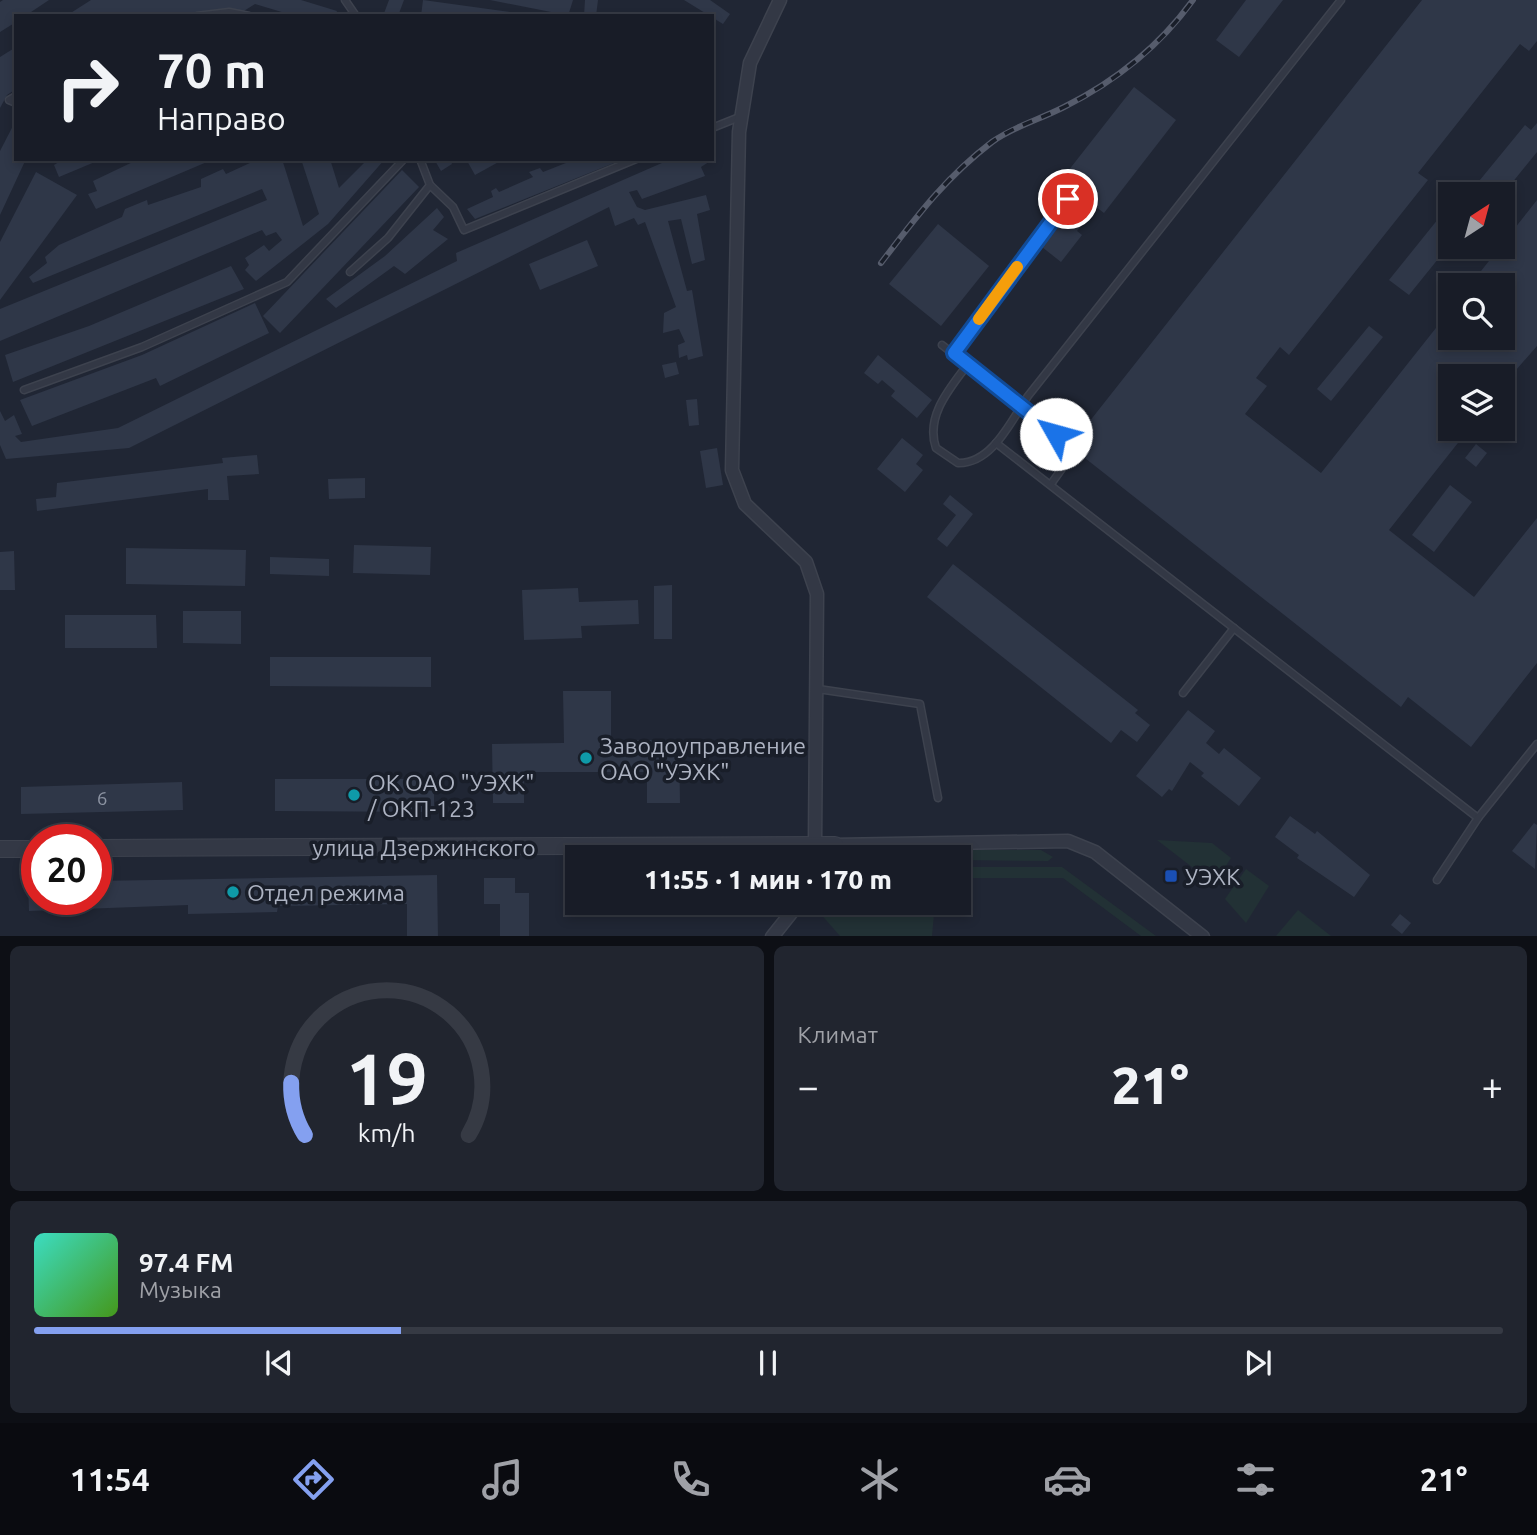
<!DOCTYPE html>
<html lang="ru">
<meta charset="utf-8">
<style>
:root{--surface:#181c27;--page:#21252f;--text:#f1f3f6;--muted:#9fa1a7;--line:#363a44;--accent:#84a0f0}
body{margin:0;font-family:Ubuntu,sans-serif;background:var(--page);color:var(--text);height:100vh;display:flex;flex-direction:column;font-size:26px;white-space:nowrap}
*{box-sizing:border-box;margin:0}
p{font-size:23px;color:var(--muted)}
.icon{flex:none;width:38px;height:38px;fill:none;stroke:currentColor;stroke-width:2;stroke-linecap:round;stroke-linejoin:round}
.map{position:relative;height:936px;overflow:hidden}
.side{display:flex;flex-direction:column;gap:10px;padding:10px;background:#0d0f15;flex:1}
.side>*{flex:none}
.hud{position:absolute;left:14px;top:14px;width:700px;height:147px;border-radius:0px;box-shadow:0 4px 10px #0003,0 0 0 2px var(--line);background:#181c27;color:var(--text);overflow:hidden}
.needle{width:46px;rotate:36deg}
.controls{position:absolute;left:1438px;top:182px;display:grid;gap:14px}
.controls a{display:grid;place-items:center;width:77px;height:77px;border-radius:0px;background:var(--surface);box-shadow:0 4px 10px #0003,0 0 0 2px var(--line);font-size:35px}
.speed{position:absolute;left:21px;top:824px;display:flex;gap:14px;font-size:35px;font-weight:700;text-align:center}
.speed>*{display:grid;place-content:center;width:91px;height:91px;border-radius:50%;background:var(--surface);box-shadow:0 4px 10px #0003,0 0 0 2px var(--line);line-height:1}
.speed .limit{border:10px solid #d22;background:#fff;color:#111}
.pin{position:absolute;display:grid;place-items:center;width:60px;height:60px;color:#fff;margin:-30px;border:4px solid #fff;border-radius:50%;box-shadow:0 2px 7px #0007}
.me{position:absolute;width:77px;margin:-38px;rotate:308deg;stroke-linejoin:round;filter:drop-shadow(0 0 5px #0008)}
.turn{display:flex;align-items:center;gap:24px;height:147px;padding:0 28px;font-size:32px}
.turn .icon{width:91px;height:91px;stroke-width:2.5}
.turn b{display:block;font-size:49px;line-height:60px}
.big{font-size:52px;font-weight:800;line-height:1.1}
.side .widget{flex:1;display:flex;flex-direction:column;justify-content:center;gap:10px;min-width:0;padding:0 24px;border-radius:10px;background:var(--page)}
.side .dial{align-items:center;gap:0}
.dial svg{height:182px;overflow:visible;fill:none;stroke:var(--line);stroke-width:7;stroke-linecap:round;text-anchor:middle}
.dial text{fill:var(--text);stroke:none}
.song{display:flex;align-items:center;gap:21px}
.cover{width:84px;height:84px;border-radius:10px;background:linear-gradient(135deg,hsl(170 70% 55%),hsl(100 70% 35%))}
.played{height:7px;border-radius:4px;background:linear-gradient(90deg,var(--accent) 25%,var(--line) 25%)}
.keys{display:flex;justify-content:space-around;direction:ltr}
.heat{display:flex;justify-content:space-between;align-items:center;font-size:38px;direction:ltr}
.side .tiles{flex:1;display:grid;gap:10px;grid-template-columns:1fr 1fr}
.widget:last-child{grid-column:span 2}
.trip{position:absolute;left:565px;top:845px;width:406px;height:70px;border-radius:0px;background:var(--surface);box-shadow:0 4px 10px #0003,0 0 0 2px var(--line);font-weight:800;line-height:70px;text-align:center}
.tabs{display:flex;height:112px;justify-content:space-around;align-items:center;background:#0a0b10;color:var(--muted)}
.tabs .icon{width:49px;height:49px}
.tabs .on{color:var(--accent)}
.tabs b{font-size:32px;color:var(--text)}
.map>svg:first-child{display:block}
</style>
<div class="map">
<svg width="1537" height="937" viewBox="0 0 1537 937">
<rect width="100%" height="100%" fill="#202634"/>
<!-- green -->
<g fill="#223135">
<path d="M1157,840L1212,843L1231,858L1214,884Z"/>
<path d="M947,850H1041L1053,857L1048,861L959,860L947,857Z"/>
<path d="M935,851V857H851L860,852Z"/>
<path d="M959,867H1062L1156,936H1141L1063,878H959Z"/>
<path d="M1246,869L1269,886L1246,923L1225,899Z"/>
<path d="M827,903H935L932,936H840L819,912Z"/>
<path d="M1298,910L1331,936H1276Z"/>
</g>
<!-- building -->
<g fill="#2f3748">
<path d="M3,0H49L25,16H16V22L0,32V2Z"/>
<path d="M91,0H301L337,11L335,16H295L255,4L239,14L66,16Z"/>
<path d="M389,0H404L398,16H383Z"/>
<path d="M423,0L517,13V16H421Z"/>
<path d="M490,0H573L568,16H552L551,12Z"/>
<path d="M585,0H598L596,16H584Z"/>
<path d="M684,0H710L730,14L723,24Z"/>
<path d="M1246,0H1283L1239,57L1216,40Z"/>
<path d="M1422,0H1537V41L1529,51L1520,44L1418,173L1428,180L1289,355L1280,347L1256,378L1267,386L1245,414L1321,473L1451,309V338H1503V285H1470L1537,200V346L1503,385V376H1451V429H1469L1389,530L1474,597L1537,518V663L1471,747L1408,697L1401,707L1076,451L1084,441L1078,436Z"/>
<path d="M16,47V89L7,95L0,108V57Z"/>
<path d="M1134,87L1176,120L1104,213L1061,180Z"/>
<path d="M16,120V159H26L0,215V151Z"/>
<path d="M1537,123V152L1503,194H1486L1475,186L1525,125L1531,130Z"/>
<path d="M712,151L715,158L701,167L705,176L642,199L637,190L629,192L637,207L645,210L706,195L710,210L697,214L705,260L692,264L681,219L668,221L687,291L692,290L703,356L688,360L687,355L679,358L678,345L685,342L679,329L663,333L664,313L676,307L645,222L638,225L634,218L615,226L609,207L129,448L6,459L0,445V411L5,421L14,415L22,434L15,436L21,442L118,428L457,261L456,253L671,159H712Z"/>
<path d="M64,159H102L59,177L54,165Z"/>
<path d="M139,159H214L96,209L88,194L97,191L93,181Z"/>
<path d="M251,159H282L303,226L319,214L301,159H330L339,188L368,159H385L328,224L256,281L245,270L249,265L245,258L264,245L269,251L282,240L276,232L266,236L262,230L0,341V309L267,200L262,189L33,283L29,277L47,263L45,257L59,245L122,217L125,209L147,200L148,205L201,187V179L223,169L226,174L252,162Z"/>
<path d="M434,159H450L452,164L441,171Z"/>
<path d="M466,159H504L475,175Z"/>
<path d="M576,159H624L475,219L467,209L493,197L491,191L496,188L499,192L533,177L529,172L540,168L543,172Z"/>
<path d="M402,170L419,187L280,333L263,316Z"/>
<path d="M36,172L77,195L0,300V242Z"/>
<path d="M1451,203V243L1409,295L1389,280Z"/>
<path d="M437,208L444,217L433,230L448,239L405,274L394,266L336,308L326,299L385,256Z"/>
<path d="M1072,210L1085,221L1077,231L1082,235L1061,262L1042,247Z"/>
<path d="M938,224L989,266L941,326L889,284Z"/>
<path d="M587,240L598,266L540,290L529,264Z"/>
<path d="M231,266L244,289L13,382L5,355L89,326Z"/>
<path d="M255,303L269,333L160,386L156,378L32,426L20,400L142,355Z"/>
<path d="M1369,326L1383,337L1331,401L1317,389Z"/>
<path d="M878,355L932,400L917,418L891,396L895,391L882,380L878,384L864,373Z"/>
<path d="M676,362L679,374L665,378L662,365Z"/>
<path d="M697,399L699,425L689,426L686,400Z"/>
<path d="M902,438L923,455L916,464L923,470L905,492L877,469Z"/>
<path d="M1476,444L1487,453L1476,467L1465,458Z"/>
<path d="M717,448L723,485L706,488L700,451Z"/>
<path d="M257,455L259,474L227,476L229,500H208V489L37,511L36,499L56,497L57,483L223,463L222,458Z"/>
<path d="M365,478V498L329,499L328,479Z"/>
<path d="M1450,485L1472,502L1434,552L1412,535Z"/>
<path d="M950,495L973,514L947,547L937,539L956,515L943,504Z"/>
<path d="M354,545L431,547L430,575L353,573Z"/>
<path d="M126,548L246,550L245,586L126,584Z"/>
<path d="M14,551L15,590H0V552Z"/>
<path d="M270,557L329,559V576L270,574Z"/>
<path d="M953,564L1138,710L1135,713L1150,725L1137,742L1121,730L1111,743L927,597Z"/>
<path d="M672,585V639H654V586Z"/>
<path d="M578,588L579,602L638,600L639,624L581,626L582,638L524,640L522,590Z"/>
<path d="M183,611H241V644L183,643Z"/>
<path d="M65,615H156L157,648H65Z"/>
<path d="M270,657H431V687L270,686Z"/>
<path d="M563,691H611V740H679L680,803H647V772H524V803H493L492,744L564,743Z"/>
<path d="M1188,710L1215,731L1206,743L1219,754L1224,748L1261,778L1239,806L1201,776L1204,773L1190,762L1172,791L1169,789L1162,797L1136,776Z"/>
<path d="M275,779H434V812L275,811Z"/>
<path d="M182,782L183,810L21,814V787Z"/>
<path d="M1290,816L1315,834L1317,831L1370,875L1354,897L1297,858L1299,855L1275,837Z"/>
<path d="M1534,823L1537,825L1535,869L1512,851Z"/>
<path d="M437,875L438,937H407V904L278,906L277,912L188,914V905L29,911L28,883H37V900H96V881Z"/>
<path d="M484,878H515V893H529V937H500V904H484Z"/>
<path d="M1400,914L1411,923L1402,934L1391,925Z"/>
</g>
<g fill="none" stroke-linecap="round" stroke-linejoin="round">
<defs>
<g id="service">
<path d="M345,0L356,16"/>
<path d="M197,16L229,12L249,16"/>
<path d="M16,96L9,100L16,103"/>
<path d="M712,128L742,116"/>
<path d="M420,159L430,185L453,207L464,230L636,159"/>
<path d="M350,272L388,238L430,185"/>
<path d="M942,345L1056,434L1064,449L1066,463L1051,484"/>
<path d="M954,353L1068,199"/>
<path d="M968,364C950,388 925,416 936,448L958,463C992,464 1011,421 1028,396L1341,0"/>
<path d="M24,390L142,347L287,282L404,159"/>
<path d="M996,443L1478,818"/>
<path d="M818,689L920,704L938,798"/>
<path d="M1183,693L1234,628"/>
<path d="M1437,880L1478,818L1537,744"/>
</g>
<g id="minor">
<path d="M780,0L750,63L739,132L732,470L745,504L806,562L817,594L815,844"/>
<path d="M830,858L835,845L1068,841L1095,852L1203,937"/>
<path d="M772,937L799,903"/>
</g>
<g id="tertiary">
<path d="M96,848L835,845"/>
<path d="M0,849H37"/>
</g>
</defs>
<!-- service casing -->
<use href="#service" stroke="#3d424e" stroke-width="9"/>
<!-- minor casing -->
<use href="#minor" stroke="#3d424e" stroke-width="15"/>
<!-- tertiary casing -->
<use href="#tertiary" stroke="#3d424e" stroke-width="18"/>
<!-- service -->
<use href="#service" stroke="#333845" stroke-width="6"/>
<!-- minor -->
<use href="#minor" stroke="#333845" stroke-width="12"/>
<!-- tertiary -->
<use href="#tertiary" stroke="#333845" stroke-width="16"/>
<defs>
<path id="rail" d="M881,263C917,216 945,178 992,142C1012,127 1041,119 1064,107C1116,81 1159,47 1193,0"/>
</defs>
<!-- rail casing -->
<use href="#rail" stroke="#565c6c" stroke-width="6"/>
<!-- rail -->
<use href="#rail" stroke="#191e29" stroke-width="3.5" stroke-dasharray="10" stroke-linecap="butt"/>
</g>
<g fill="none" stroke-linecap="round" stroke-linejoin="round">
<defs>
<path id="route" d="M1056,434L954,353L1068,199"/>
</defs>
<!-- route casing -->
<use href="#route" stroke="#114b97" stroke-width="18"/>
<!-- route -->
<use href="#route" stroke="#1a73e8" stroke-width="12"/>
<!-- slow -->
<path stroke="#f59e0b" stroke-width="12" d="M979,319L1017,267"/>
</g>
<!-- markers -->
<g fill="#0f9aa8" stroke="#191e29" stroke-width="2.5">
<circle cx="586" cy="758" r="7"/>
<circle cx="354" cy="795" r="7"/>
<circle cx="233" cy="892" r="7"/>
</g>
<rect fill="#1a4fb4" stroke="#191e29" stroke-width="2.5" x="1164" y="869" width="14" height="14" rx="3.5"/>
<g text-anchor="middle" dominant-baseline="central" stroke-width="7" stroke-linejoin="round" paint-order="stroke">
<!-- number labels -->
<g font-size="19" fill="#8c93a2">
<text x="102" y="798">6</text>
</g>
<!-- poi labels -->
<g font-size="23" fill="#adb3c2" stroke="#191e29" text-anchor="start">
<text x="600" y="745">Заводоуправление<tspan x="600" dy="26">ОАО "УЭХК"</tspan></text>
<text x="368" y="782">ОК ОАО "УЭХК"<tspan x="368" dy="26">/ ОКП-123</tspan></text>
<text x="1185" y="876">УЭХК</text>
<text x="247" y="892">Отдел режима</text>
</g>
<!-- street labels -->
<g font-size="23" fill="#adb3c2" stroke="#191e29">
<text x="424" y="847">улица Дзержинского</text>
</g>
</g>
</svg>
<div class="controls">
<a><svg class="needle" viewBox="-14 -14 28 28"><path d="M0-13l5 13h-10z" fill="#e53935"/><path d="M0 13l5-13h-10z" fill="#9fa1a7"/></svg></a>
<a><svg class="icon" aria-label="search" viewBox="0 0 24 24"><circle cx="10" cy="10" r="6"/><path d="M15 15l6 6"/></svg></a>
<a><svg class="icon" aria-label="layers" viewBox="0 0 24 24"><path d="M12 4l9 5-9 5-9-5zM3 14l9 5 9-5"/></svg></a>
</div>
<div class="speed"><div class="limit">20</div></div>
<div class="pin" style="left:1068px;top:199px;background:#d93025"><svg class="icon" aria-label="arrive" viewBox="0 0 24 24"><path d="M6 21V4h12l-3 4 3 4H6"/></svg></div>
<svg class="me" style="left:1056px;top:434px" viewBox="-20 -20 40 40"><circle r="19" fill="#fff"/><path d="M0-13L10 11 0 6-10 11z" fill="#1a73e8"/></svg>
<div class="trip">11:55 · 1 мин · 170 m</div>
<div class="hud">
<div class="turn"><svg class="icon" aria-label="right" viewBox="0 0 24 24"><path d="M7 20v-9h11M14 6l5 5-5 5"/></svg><div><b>70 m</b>Направо</div></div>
</div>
</div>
<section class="side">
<div class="tiles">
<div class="widget dial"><svg viewBox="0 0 100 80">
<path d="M14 69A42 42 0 1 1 86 69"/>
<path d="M14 69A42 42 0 0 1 8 46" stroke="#84a0f0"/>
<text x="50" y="56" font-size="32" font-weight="700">19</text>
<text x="50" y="72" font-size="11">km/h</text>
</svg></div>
<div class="widget"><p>Климат</p>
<div class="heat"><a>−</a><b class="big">21°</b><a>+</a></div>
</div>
<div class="widget">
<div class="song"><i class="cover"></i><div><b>97.4 FM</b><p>Музыка</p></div></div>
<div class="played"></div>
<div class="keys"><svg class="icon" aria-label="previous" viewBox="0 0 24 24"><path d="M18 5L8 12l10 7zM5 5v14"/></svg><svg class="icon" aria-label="pause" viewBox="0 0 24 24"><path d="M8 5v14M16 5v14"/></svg><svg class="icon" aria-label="next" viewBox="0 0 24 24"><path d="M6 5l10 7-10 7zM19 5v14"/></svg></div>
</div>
</div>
</section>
<nav class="tabs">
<b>11:54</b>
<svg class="icon on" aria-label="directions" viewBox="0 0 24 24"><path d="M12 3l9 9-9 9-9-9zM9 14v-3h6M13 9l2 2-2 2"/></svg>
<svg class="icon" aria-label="music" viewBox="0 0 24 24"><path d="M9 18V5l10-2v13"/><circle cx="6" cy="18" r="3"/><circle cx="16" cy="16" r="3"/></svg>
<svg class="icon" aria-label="phone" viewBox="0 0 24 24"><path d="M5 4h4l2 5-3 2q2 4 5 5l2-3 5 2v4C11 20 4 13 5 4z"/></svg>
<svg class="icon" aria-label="climate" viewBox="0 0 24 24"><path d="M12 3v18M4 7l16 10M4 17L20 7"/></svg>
<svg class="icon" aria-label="car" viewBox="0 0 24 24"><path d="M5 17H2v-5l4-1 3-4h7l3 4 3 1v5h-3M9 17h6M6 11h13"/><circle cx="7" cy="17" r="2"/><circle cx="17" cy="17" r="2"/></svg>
<svg class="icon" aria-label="filters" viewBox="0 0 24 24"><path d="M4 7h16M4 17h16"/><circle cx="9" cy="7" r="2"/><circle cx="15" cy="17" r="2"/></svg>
<b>21°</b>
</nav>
